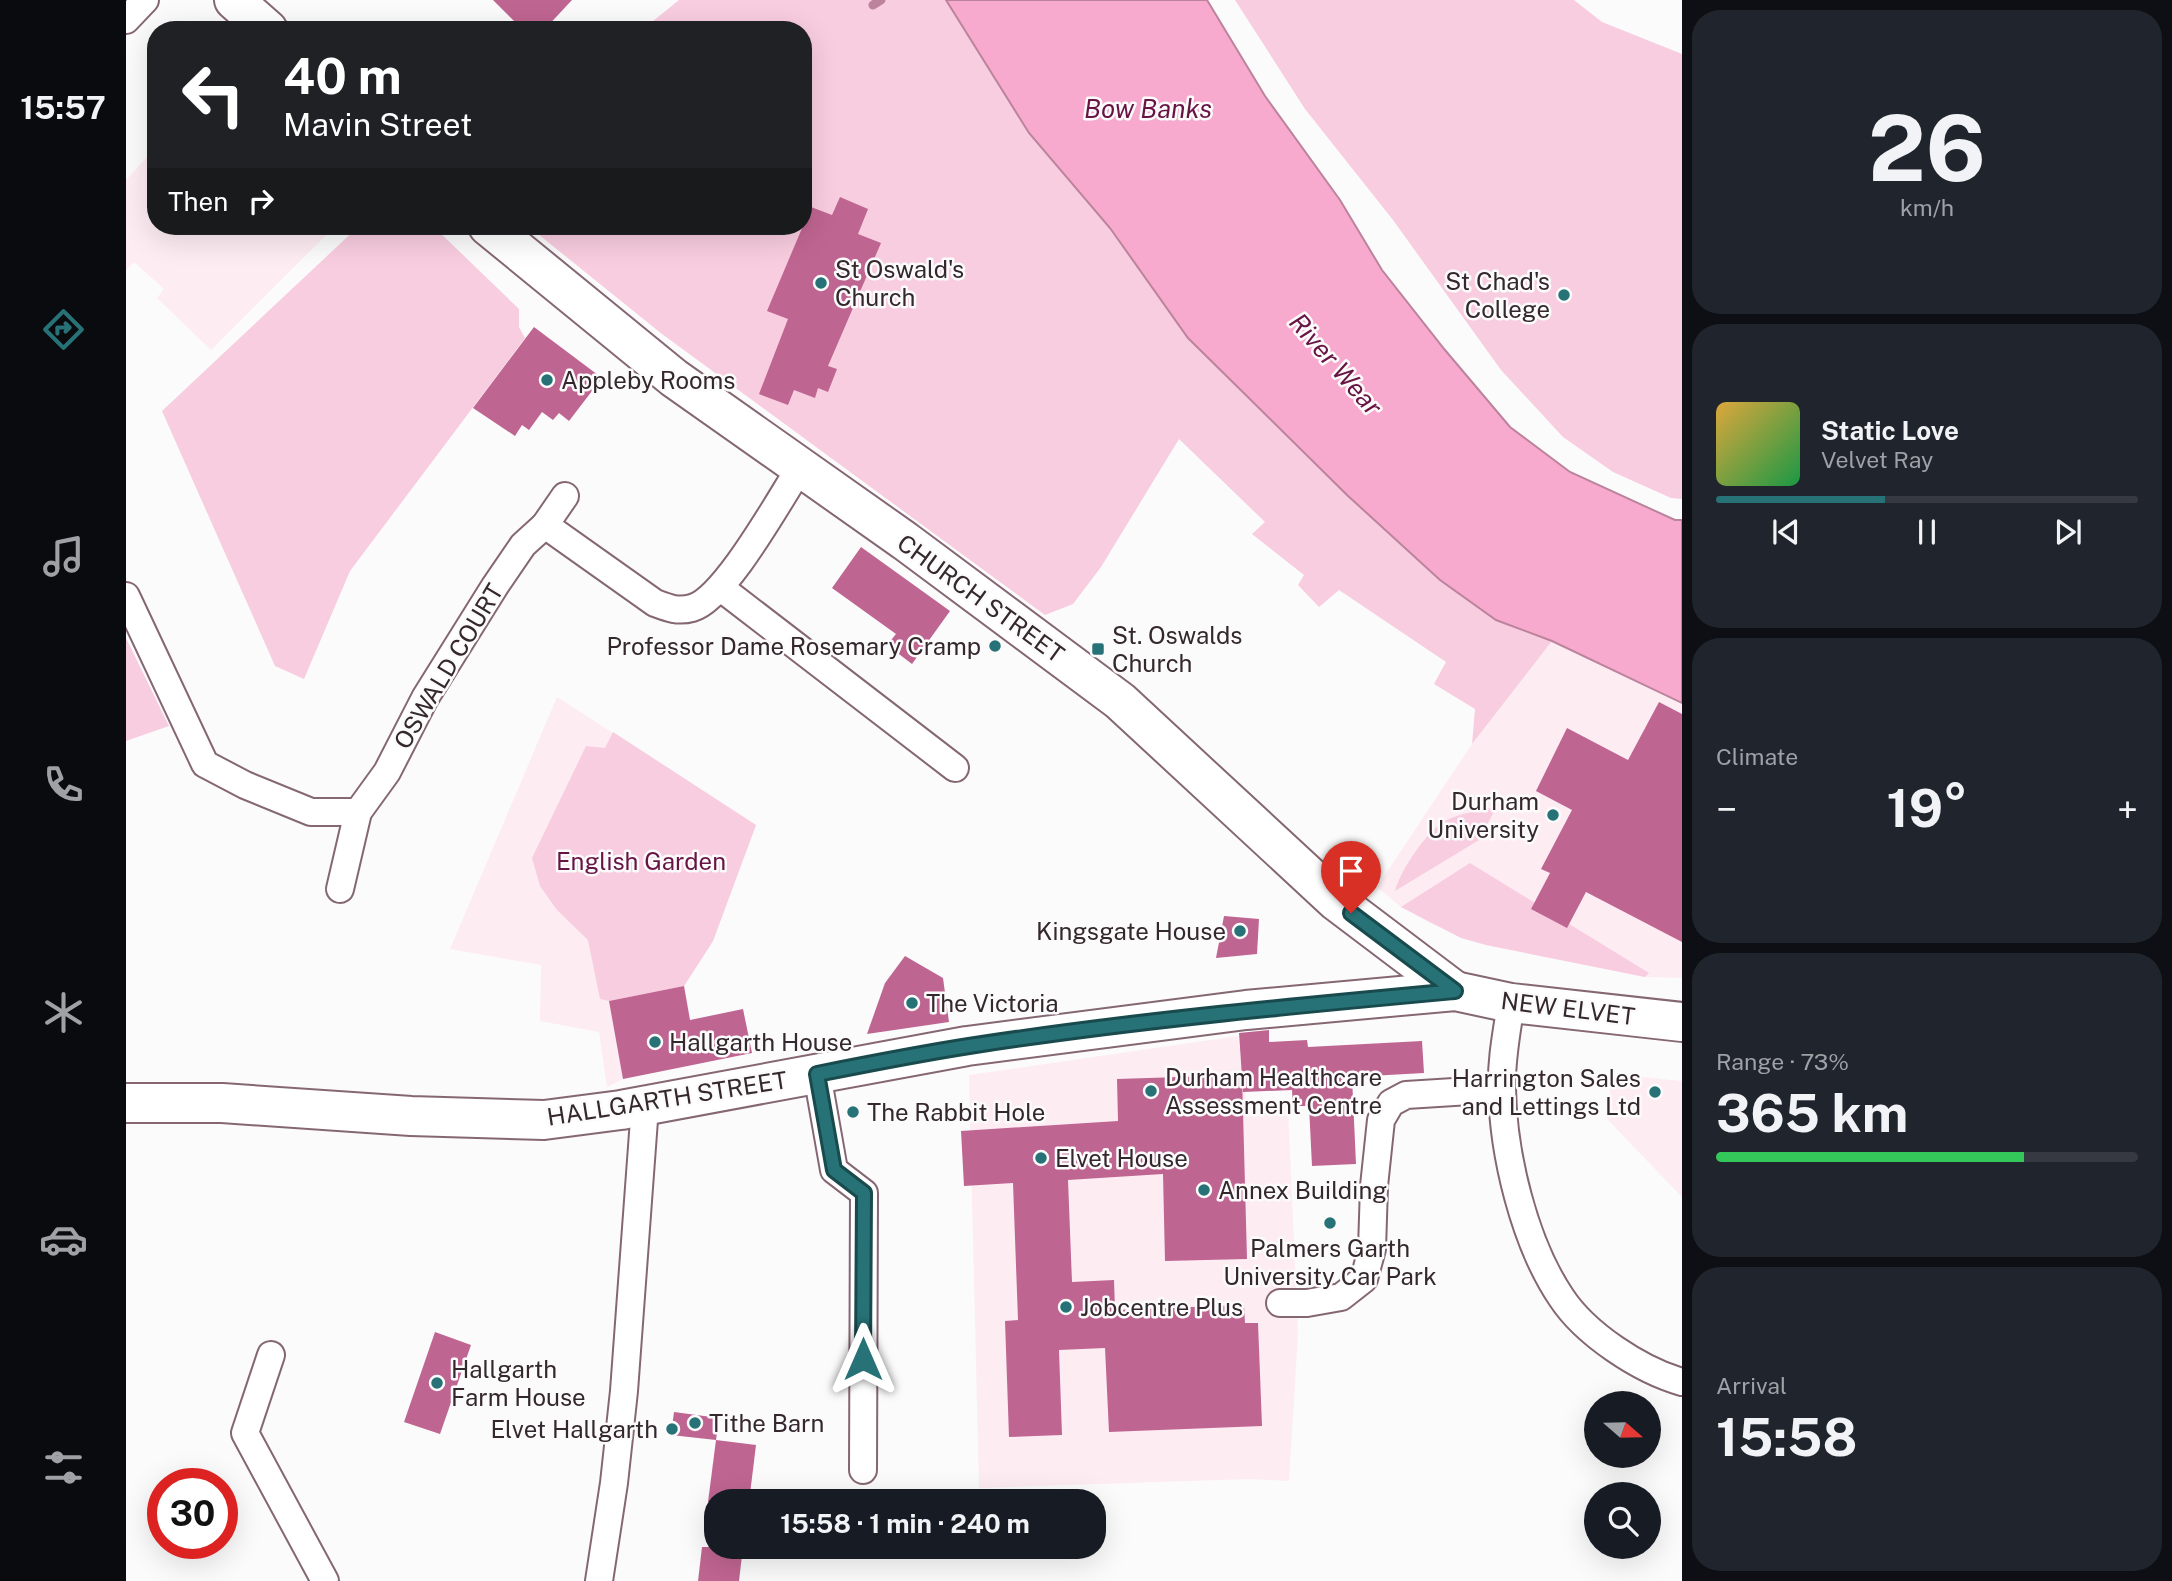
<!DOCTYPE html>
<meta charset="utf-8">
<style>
:root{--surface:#171b24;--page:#20242c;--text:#f1f3f6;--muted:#9ea1a6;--line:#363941;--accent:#277276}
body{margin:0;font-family:"Public Sans",sans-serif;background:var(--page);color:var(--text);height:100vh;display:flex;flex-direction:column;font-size:26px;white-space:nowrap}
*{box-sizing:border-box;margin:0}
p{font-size:23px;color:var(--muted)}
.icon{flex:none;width:38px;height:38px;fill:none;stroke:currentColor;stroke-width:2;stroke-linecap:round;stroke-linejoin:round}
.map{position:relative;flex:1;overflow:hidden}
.sheet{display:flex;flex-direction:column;gap:10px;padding:10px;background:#0d0f14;width:490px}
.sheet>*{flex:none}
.hud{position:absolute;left:21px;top:21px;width:665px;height:214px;border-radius:28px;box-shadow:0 7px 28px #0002;background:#202124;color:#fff;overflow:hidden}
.needle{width:46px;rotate:110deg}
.fabs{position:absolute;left:1458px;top:1391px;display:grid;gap:14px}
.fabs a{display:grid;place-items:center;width:77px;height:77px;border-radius:50%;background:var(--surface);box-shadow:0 7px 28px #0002;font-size:35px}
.speed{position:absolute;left:21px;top:1468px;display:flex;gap:14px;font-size:35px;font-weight:700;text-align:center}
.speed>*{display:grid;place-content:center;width:91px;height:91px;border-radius:50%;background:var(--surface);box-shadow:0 7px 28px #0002;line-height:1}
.speed .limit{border:10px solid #d22;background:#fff;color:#111}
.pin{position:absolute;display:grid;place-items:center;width:60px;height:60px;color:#fff;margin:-72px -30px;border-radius:50% 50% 50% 0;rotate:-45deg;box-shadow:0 0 7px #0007}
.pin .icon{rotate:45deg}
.me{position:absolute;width:77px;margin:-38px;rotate:0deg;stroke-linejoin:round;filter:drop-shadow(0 0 5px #0008)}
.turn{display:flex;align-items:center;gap:24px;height:147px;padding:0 21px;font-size:32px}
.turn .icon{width:91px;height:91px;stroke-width:2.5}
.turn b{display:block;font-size:49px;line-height:60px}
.then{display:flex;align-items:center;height:66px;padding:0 21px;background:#0003;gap:14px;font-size:26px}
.big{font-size:52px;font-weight:700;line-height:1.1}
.sheet .tile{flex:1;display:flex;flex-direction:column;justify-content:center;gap:10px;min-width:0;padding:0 24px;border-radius:28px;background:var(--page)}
.sheet .dial{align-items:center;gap:0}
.dial b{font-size:91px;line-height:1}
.song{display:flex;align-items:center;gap:21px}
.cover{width:84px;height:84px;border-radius:10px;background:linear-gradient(135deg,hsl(40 70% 55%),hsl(140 70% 35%))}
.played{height:7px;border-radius:4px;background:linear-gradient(90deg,var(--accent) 40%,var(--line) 40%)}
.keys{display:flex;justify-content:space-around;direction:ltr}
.heat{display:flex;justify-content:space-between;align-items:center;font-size:38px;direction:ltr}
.charge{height:10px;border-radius:5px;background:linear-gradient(90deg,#34c759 73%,var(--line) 0)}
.trip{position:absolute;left:578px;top:1489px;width:402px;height:70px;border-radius:28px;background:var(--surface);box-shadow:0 7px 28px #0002;font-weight:700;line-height:70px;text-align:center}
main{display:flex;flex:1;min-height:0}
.menu{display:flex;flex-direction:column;width:126px;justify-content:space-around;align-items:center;background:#090b0e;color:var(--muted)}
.menu .icon{width:49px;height:49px}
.menu .active{color:var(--accent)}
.menu b{font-size:32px;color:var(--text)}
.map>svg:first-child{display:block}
</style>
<main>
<nav class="menu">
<b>15:57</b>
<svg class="icon active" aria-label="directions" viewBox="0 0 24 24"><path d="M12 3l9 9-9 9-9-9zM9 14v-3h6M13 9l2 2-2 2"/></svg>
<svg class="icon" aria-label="music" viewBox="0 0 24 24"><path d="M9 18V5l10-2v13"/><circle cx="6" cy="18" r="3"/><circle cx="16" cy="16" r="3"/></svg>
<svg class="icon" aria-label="phone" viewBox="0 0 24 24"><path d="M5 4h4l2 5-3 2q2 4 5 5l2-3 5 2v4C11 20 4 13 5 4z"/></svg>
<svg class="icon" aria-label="climate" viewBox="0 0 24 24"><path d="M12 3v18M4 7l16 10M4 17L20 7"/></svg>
<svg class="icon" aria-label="car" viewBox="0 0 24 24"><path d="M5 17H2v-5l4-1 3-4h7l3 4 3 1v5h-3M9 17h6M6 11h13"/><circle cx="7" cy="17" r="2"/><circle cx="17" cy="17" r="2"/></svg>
<svg class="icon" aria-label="filters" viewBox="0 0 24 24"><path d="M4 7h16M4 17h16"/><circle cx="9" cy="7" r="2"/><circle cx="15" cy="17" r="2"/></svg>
</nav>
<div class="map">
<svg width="1556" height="1581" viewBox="0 0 1556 1581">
<rect width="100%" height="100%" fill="#fbfbfb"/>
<!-- built -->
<g fill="#feecf3">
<path d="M30,147V226H209L85,350L31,298L38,289L8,262L0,270V180Z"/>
<path d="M1426,641L1556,703V978L1519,977L1360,945L1308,925L1275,907L1251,887L1346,744Z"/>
<path d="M431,697L630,825L587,941L558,986L573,1064L497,1079L481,1087L473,1032L414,1021L415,965L324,949Z"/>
<path d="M1112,1036L1121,1108L1162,1107L1172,1334L1163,1481L1124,1479L853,1488L843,1075Z"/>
<path d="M1485,1074L1556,1081V1197L1482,1120Z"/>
</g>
<!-- green -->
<g fill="#f8cddf">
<path d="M553,0H820L903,133L984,228L1062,338L1221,495L1314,580L1370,620L1426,641L1346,744L1349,709L1308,684L1320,662L1213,590L1193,607L1172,585L1178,575L1126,534L1139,522L1053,439L975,567L947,604L919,615L536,334L402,226H677V30H516Z"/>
<path d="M1109,0H1448L1476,22L1556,54V499L1545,498L1487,472L1437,437L1375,370L1267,220L1179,109Z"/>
<path d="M233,226H307L393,309V327L399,338L224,571L178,679L149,666L36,411Z"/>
<path d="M0,638L43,726L0,741Z"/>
<path d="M487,732L630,825L587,941L558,986L483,1001L474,999L462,940L431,910L414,886L406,858L460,746L479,748Z"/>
<path d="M1371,806L1353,840L1269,891C1274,871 1300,832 1319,821C1333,813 1355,811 1371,806Z"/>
<path d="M1344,863L1523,973L1519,977L1360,945L1335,938L1275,907Z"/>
</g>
<!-- water -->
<path fill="#f7aacd" stroke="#bc839d" stroke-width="2" d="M820,0H1081L1139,96L1214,200L1256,270L1319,350L1384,427L1444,472L1549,520H1556V703L1426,641L1370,620L1314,580L1221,495L1062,338L984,228L903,133Z"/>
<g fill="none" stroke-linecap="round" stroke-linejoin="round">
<!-- stream -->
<path stroke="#bc839d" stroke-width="9" d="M747,5L755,0"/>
</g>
<!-- building -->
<g fill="#bf6591">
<path d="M367,0H446L418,30H397Z"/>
<path d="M714,197L742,209L732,234L755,243L702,366L711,369L702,392L692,388L689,398L668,390L662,405L633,394L662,319L641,311L685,207L706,215Z"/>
<path d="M408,327L476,378L443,421L433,413L427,420L416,412L403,430L396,425L389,436L347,408Z"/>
<path d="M735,547L824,611L786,664L761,645L770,634L706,588Z"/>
<path d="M1533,702L1556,714V942L1460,892L1441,928L1405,909L1424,873L1415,869L1446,810L1410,791L1441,728L1502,760Z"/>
<path d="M1098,916L1133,919L1131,954L1090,958Z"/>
<path d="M779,956L817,978L823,1022L741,1034L759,983Z"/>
<path d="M558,986L564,1020L617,1009L626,1053L497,1079L483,1001Z"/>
<path d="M1143,1030V1042L1181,1040L1182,1047L1296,1041L1298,1073L1226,1077L1230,1164L1186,1166L1183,1106H1167L1166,1090L1117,1092L1113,1033Z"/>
<path d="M1116,1075L1121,1259L1039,1261L1037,1174L942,1180L946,1282L988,1280L989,1310L1118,1305L1119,1323H1132L1136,1426L983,1432L979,1348L933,1350L936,1435L883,1437L879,1321L892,1320L887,1183L838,1186L835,1131L992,1121L991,1079Z"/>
<path d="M309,1332L345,1345L314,1434L278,1422Z"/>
<path d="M548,1412L593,1418L590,1440L545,1435Z"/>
<path d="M590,1440L630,1445L623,1502H582Z"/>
<path d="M576,1547H617L613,1581H572Z"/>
</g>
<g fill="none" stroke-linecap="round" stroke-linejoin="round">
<defs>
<g id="street">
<path d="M0,20L19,0"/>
<path d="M419,525L439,496"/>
<path d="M595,588L829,768"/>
<path d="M0,596L79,764L119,785L185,812H232L261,772L299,698L369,586L397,545L419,525L529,603C542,608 552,612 566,608C599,599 653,500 674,468"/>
<path d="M214,889L232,812"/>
<path d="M1385,1003C1381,1031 1375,1059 1376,1088C1377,1154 1398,1242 1435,1297C1459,1334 1514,1370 1556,1382"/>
<path d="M691,1074L708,1170L738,1193L737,1470"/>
<path d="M1154,1303H1181L1215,1297L1238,1279L1246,1249L1248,1186L1255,1120L1265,1103L1280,1095L1376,1089"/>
<path d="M145,1355L119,1433L199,1581"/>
<path d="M473,1581L488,1483L498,1391L519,1106"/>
</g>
<g id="secondary">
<path d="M108,0L142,30"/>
<path d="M362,226L548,378L779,541L994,701L1210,901L1329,991"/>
<path d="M0,1103H96L285,1116L418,1120L495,1110L841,1046L1120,1010L1329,991L1385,1003L1556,1022"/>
</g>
</defs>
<!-- street casing -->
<use href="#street" stroke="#856774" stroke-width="30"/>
<!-- secondary casing -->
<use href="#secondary" stroke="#856774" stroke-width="42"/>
<!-- street -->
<use href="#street" stroke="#fff" stroke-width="26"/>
<!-- secondary -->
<use href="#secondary" stroke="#fff" stroke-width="38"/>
</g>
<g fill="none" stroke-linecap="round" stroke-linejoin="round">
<defs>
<path id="route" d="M737,1359L738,1193L708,1170L691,1074C741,1064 792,1054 843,1046C1004,1021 1167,1006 1329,991L1225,913"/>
</defs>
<!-- route casing -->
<use href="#route" stroke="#194a4d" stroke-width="18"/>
<!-- route -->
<use href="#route" stroke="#277276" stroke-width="12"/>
</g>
<!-- markers -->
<g fill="#277276" stroke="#fbfbfb" stroke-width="2.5">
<circle cx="695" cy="283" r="7"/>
<circle cx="1438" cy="295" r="7"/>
<circle cx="421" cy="380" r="7"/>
<circle cx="869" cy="646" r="7"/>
<rect x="965" y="642" width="14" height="14" rx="3.5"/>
<circle cx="1427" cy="815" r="7"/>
<circle cx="1114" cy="931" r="7"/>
<circle cx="786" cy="1003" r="7"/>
<circle cx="529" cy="1042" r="7"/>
<circle cx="1025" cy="1091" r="7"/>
<circle cx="1529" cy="1092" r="7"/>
<circle cx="727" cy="1112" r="7"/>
<circle cx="915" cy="1158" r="7"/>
<circle cx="1078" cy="1190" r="7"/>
<circle cx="1204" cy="1223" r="7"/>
<circle cx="940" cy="1307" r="7"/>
<circle cx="311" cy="1383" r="7"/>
<circle cx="569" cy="1423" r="7"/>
<circle cx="546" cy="1429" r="7"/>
</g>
<g text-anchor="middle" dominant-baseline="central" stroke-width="5" stroke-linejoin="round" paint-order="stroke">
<!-- poi labels -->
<g font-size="24" fill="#34272d" stroke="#fbfbfb" text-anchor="start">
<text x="709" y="269">St Oswald's<tspan x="709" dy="28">Church</tspan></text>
<text x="1424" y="281" text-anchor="end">St Chad's<tspan x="1424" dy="28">College</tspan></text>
<text x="435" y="380">Appleby Rooms</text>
<text x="986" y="635">St. Oswalds<tspan x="986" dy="28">Church</tspan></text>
<text x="855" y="646" text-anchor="end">Professor Dame Rosemary Cramp</text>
<text x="1413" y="801" text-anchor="end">Durham<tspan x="1413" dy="28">University</tspan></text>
<text x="1100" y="931" text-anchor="end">Kingsgate House</text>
<text x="800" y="1003">The Victoria</text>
<text x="543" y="1042">Hallgarth House</text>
<text x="1039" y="1077">Durham Healthcare<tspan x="1039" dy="28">Assessment Centre</tspan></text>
<text x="1515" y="1078" text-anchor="end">Harrington Sales<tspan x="1515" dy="28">and Lettings Ltd</tspan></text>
<text x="741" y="1112">The Rabbit Hole</text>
<text x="929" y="1158">Elvet House</text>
<text x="1092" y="1190">Annex Building</text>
<text x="1204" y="1248" text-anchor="middle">Palmers Garth<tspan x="1204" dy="28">University Car Park</tspan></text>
<text x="954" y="1307">Jobcentre Plus</text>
<text x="325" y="1369">Hallgarth<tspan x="325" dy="28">Farm House</tspan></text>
<text x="583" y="1423">Tithe Barn</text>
<text x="532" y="1429" text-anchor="end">Elvet Hallgarth</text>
</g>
<!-- street labels -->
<g font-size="24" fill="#34272d" stroke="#fbfbfb">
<text transform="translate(855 598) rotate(36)">CHURCH STREET</text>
<text transform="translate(322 666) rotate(-59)">OSWALD COURT</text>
<text transform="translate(1442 1008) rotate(7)">NEW ELVET</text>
<text transform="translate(541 1098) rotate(-9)">HALLGARTH STREET</text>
</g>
<!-- park labels -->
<g font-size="24" fill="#671444" stroke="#fbfbfb">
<text x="515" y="861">English Garden</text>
</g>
<!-- water labels -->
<g font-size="26" font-style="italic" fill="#671444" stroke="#fbfbfb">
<text x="1022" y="108">Bow Banks</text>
<text transform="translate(1210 364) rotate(49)">River Wear</text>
</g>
</g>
</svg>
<div class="fabs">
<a><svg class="needle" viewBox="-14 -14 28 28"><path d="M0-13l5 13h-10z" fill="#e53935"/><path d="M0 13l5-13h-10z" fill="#9ea1a6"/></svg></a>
<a><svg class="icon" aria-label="search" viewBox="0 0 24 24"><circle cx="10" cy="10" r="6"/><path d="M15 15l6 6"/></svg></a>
</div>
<div class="speed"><div class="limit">30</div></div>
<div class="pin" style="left:1225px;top:913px;background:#d93025"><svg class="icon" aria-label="arrive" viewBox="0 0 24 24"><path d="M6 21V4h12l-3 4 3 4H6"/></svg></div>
<svg class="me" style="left:737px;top:1359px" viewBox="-20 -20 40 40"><path d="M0-17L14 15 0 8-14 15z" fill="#277276" stroke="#fff" stroke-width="4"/></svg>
<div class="trip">15:58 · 1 min · 240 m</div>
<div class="hud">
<div class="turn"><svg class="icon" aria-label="left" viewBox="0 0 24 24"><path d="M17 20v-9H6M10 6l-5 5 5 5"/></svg><div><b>40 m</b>Mavin Street</div></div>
<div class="then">Then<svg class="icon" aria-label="right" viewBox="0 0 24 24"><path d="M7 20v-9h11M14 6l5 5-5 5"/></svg></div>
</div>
</div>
<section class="sheet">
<div class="tile dial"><b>26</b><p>km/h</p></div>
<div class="tile">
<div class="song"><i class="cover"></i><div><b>Static Love</b><p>Velvet Ray</p></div></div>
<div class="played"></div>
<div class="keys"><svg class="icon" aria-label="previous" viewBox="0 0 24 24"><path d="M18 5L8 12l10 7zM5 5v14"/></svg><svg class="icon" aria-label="pause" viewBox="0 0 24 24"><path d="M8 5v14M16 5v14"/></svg><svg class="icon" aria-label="next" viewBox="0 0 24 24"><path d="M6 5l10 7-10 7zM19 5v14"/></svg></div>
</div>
<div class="tile"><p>Climate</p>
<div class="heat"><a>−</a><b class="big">19°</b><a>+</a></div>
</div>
<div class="tile"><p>Range · 73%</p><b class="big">365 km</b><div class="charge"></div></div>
<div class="tile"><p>Arrival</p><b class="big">15:58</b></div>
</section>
</main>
